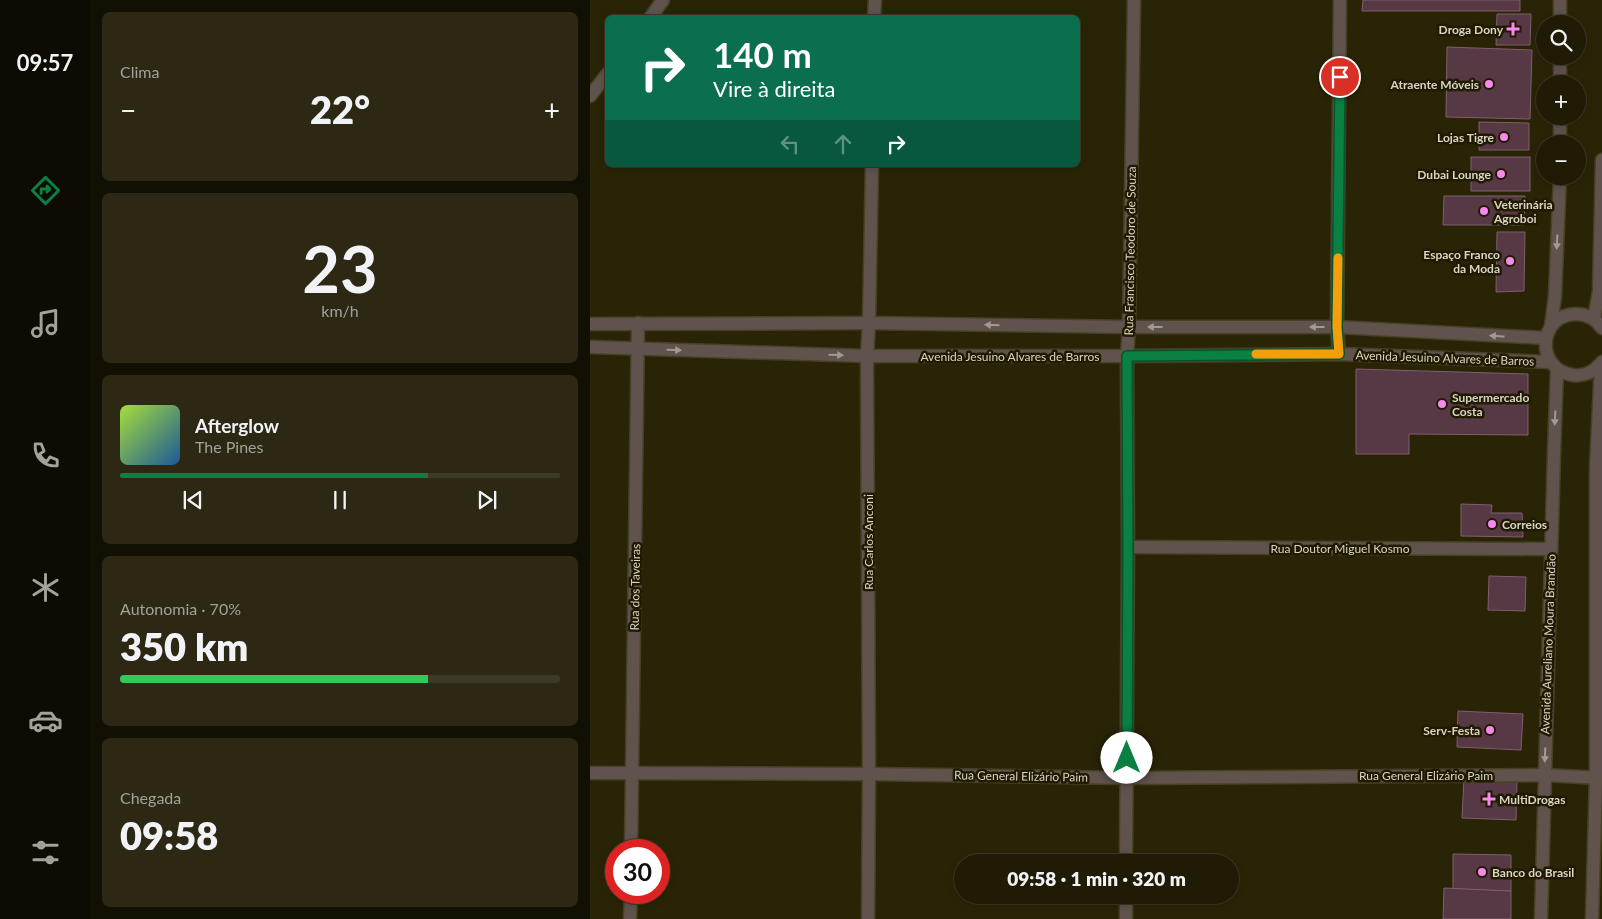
<!DOCTYPE html>
<html lang="pt">
<meta charset="utf-8">
<style>
:root{--surface:#201b05;--page:#2d2813;--text:#f1f3f6;--muted:#a2a19a;--line:#3d3927;--accent:#0b8043}
body{margin:0;font-family:Lato,sans-serif;background:var(--page);color:var(--text);height:100vh;display:flex;flex-direction:column;font-size:19px;white-space:nowrap}
*{box-sizing:border-box;margin:0}
p{font-size:16px;color:var(--muted)}
.icon{flex:none;width:28px;height:28px;fill:none;stroke:currentColor;stroke-width:2;stroke-linecap:round;stroke-linejoin:round}
.map{position:relative;flex:1;overflow:hidden}
.sheet{display:flex;flex-direction:column;gap:12px;padding:12px;background:#120f03;width:500px}
.sheet>*{flex:none}
.banner{position:absolute;left:15px;top:15px;width:475px;height:152px;border-radius:8px;box-shadow:0 2px 8px #0003,0 0 0 1px var(--line);background:#0b6e4f;color:#fff;overflow:hidden}
.controls{position:absolute;left:946px;top:15px;display:grid;gap:10px}
.controls a{display:grid;place-items:center;width:50px;height:50px;border-radius:50%;background:var(--surface);box-shadow:0 2px 8px #0003,0 0 0 1px var(--line);font-size:25px}
.speed{position:absolute;left:15px;top:839px;display:flex;gap:10px;font-size:25px;font-weight:700;text-align:center}
.speed>*{display:grid;place-content:center;width:65px;height:65px;border-radius:50%;background:var(--surface);box-shadow:0 2px 8px #0003,0 0 0 1px var(--line);line-height:1}
.speed .limit{border:8px solid #d22;background:#fff;color:#111}
.pin{position:absolute;display:grid;place-items:center;width:42px;height:42px;color:#fff;margin:-21px;border:2px solid #fff;border-radius:50%;box-shadow:0 1px 5px #0007}
.me{position:absolute;width:55px;margin:-28px;rotate:0deg;stroke-linejoin:round;filter:drop-shadow(0 0 4px #0008)}
.turn{display:flex;align-items:center;gap:18px;height:105px;padding:0 25px;font-size:22px}
.turn .icon{width:65px;height:65px;stroke-width:2.5}
.turn b{display:block;font-size:35px;line-height:42px}
.lanes{display:flex;align-items:center;height:48px;padding:0 25px;background:#0003;justify-content:center;gap:25px;direction:ltr}
.lanes .off{opacity:.35}
.big{font-size:38px;font-weight:800;line-height:1.1}
.sheet .widget{flex:1;display:flex;flex-direction:column;justify-content:center;gap:8px;min-width:0;padding:0 18px;border-radius:8px;background:var(--page)}
.sheet .dial{align-items:center;gap:0}
.dial b{font-size:65px;line-height:1}
.song{display:flex;align-items:center;gap:15px}
.cover{width:60px;height:60px;border-radius:8px;background:linear-gradient(135deg,hsl(80 70% 55%),hsl(210 70% 35%))}
.played{height:5px;border-radius:2px;background:linear-gradient(90deg,var(--accent) 70%,var(--line) 70%)}
.keys{display:flex;justify-content:space-around;direction:ltr}
.heat{display:flex;justify-content:space-between;align-items:center;font-size:28px;direction:ltr}
.charge{height:8px;border-radius:4px;background:linear-gradient(90deg,#34c759 70%,var(--line) 0)}
.trip{position:absolute;left:364px;top:854px;width:285px;height:50px;border-radius:25px;background:var(--surface);box-shadow:0 2px 8px #0003,0 0 0 1px var(--line);font-weight:800;line-height:50px;text-align:center}
main{display:flex;flex:1;min-height:0}
.tab-bar{display:flex;flex-direction:column;width:90px;justify-content:space-around;align-items:center;background:#0d0b02;color:var(--muted)}
.tab-bar .icon{width:35px;height:35px}
.tab-bar .active{color:var(--accent)}
.tab-bar b{font-size:22px;color:var(--text)}
.map>svg:first-child{display:block}
</style>
<main>
<nav class="tab-bar">
<b>09:57</b>
<svg class="icon active" aria-label="directions" viewBox="0 0 24 24"><path d="M12 3l9 9-9 9-9-9zM9 14v-3h6M13 9l2 2-2 2"/></svg>
<svg class="icon" aria-label="music" viewBox="0 0 24 24"><path d="M9 18V5l10-2v13"/><circle cx="6" cy="18" r="3"/><circle cx="16" cy="16" r="3"/></svg>
<svg class="icon" aria-label="phone" viewBox="0 0 24 24"><path d="M5 4h4l2 5-3 2q2 4 5 5l2-3 5 2v4C11 20 4 13 5 4z"/></svg>
<svg class="icon" aria-label="climate" viewBox="0 0 24 24"><path d="M12 3v18M4 7l16 10M4 17L20 7"/></svg>
<svg class="icon" aria-label="car" viewBox="0 0 24 24"><path d="M5 17H2v-5l4-1 3-4h7l3 4 3 1v5h-3M9 17h6M6 11h13"/><circle cx="7" cy="17" r="2"/><circle cx="17" cy="17" r="2"/></svg>
<svg class="icon" aria-label="filters" viewBox="0 0 24 24"><path d="M4 7h16M4 17h16"/><circle cx="9" cy="7" r="2"/><circle cx="15" cy="17" r="2"/></svg>
</nav>
<section class="sheet">
<div class="widget"><p>Clima</p>
<div class="heat"><a>−</a><b class="big">22°</b><a>+</a></div>
</div>
<div class="widget dial"><b>23</b><p>km/h</p></div>
<div class="widget">
<div class="song"><i class="cover"></i><div><b>Afterglow</b><p>The Pines</p></div></div>
<div class="played"></div>
<div class="keys"><svg class="icon" aria-label="previous" viewBox="0 0 24 24"><path d="M18 5L8 12l10 7zM5 5v14"/></svg><svg class="icon" aria-label="pause" viewBox="0 0 24 24"><path d="M8 5v14M16 5v14"/></svg><svg class="icon" aria-label="next" viewBox="0 0 24 24"><path d="M6 5l10 7-10 7zM19 5v14"/></svg></div>
</div>
<div class="widget"><p>Autonomia · 70%</p><b class="big">350 km</b><div class="charge"></div></div>
<div class="widget"><p>Chegada</p><b class="big">09:58</b></div>
</section>
<div class="map">
<svg width="1012" height="919" viewBox="0 0 1012 919">
<rect width="100%" height="100%" fill="#2a2407"/>
<!-- building -->
<g fill="#563945" stroke="#7f5f6c">
<path d="M773,0H930V11H772Z"/>
<path d="M907,14H941L940,45H906Z"/>
<path d="M857,47L942,50L940,119L856,117Z"/>
<path d="M889,122L939,123V150H889Z"/>
<rect x="881" y="157" width="59" height="34"/>
<path d="M854,196H935L934,225H853Z"/>
<path d="M907,232H935L934,291L906,292Z"/>
<path d="M766,369L938,374V435L819,434V454H766Z"/>
<path d="M871,504L902,505L901,513H932L933,537L871,536Z"/>
<path d="M899,576L936,577L935,611L898,610Z"/>
<path d="M868,711L933,714L931,750L867,747Z"/>
<path d="M874,778L927,779L926,820L872,818Z"/>
<path d="M863,854L921,855V891L863,889Z"/>
<path d="M854,888L921,891V919H853Z"/>
</g>
<g fill="none" stroke-linecap="round" stroke-linejoin="round">
<defs>
<g id="minor">
<path d="M60,18L73,0"/>
<path d="M284,18L285,0"/>
<path d="M970,24V0"/>
<path d="M970,84V56"/>
<path d="M0,96L18,73"/>
<path d="M970,144V116"/>
<path d="M1004,319L1009,291L1012,160"/>
<path d="M0,324L279,323L539,327H747L956,338"/>
<path d="M961,326L965,296L970,176"/>
<path d="M1012,328C1006,319 997,314 986,314C949,314 944,368 982,375C994,377 1005,371 1012,362"/>
<path d="M0,347L277,356H537L749,354L961,362"/>
<path d="M749,354L747,327L750,0"/>
<path d="M538,547L961,549"/>
<path d="M0,773L279,774L536,778L954,775L1012,778"/>
<path d="M41,850L48,323"/>
<path d="M536,862L538,547L537,356L539,327L544,0"/>
<path d="M40,919L41,892"/>
<path d="M278,919L279,774L277,356L279,323L282,165"/>
<path d="M536,919V895"/>
<path d="M951,919L964,453L967,369"/>
<path d="M1002,919L1006,778V468L1011,364"/>
</g>
</defs>
<!-- minor casing -->
<use href="#minor" stroke="#464025" stroke-width="15"/>
<!-- minor -->
<use href="#minor" stroke="#60534d" stroke-width="12"/>
</g>
<!-- one-way arrows -->
<defs><path id="oneway-solid" d="M-6-.8H1V-3.2L6.5 0L1 3.2V.8H-6Z" transform="scale(1.25)"/></defs>
<g fill="#a19a8e">
<use href="#oneway-solid" transform="translate(967 242) rotate(93)"/>
<use href="#oneway-solid" transform="translate(402 325) rotate(-179)"/>
<use href="#oneway-solid" transform="translate(565 327) rotate(-180)"/>
<use href="#oneway-solid" transform="translate(727 327) rotate(-180)"/>
<use href="#oneway-solid" transform="translate(907 336) rotate(-177)"/>
<use href="#oneway-solid" transform="translate(84 350) rotate(2)"/>
<use href="#oneway-solid" transform="translate(246 355) rotate(2)"/>
<use href="#oneway-solid" transform="translate(965 418) rotate(93)"/>
<use href="#oneway-solid" transform="translate(955 755) rotate(92)"/>
</g>
<g fill="none" stroke-linecap="round" stroke-linejoin="round">
<defs>
<path id="route" d="M537,758L538,547L537,356L749,354L747,327L750,77"/>
</defs>
<!-- route casing -->
<use href="#route" stroke="#07532c" stroke-width="12"/>
<!-- route -->
<use href="#route" stroke="#0b8043" stroke-width="9"/>
<!-- slow -->
<path stroke="#f59e0b" stroke-width="9" d="M666,354H749L747,327L748,258"/>
</g>
<!-- markers -->
<g fill="#f788ec" stroke="#201a00" stroke-width="2">
<path d="M920.5 21.5h5v5h5v5h-5v5h-5v-5h-5v-5h5z"/>
<circle cx="899" cy="84" r="5"/>
<circle cx="914" cy="137" r="5"/>
<circle cx="911" cy="174" r="5"/>
<circle cx="894" cy="211" r="5"/>
<circle cx="920" cy="261" r="5"/>
<circle cx="852" cy="404" r="5"/>
<circle cx="902" cy="524" r="5"/>
<circle cx="900" cy="730" r="5"/>
<path d="M896.5 791.5h5v5h5v5h-5v5h-5v-5h-5v-5h5z"/>
<circle cx="892" cy="872" r="5"/>
</g>
<g text-anchor="middle" dominant-baseline="central" stroke-width="5" stroke-linejoin="round" paint-order="stroke">
<!-- poi labels -->
<g font-size="12" font-weight="bold" fill="#d7d4c4" stroke="#201a00" text-anchor="end">
<text x="913" y="29">Droga Dony</text>
<text x="889" y="84">Atraente Móveis</text>
<text x="904" y="137">Lojas Tigre</text>
<text x="901" y="174">Dubai Lounge</text>
<text x="904" y="204" text-anchor="start">Veterinária<tspan x="904" dy="14">Agroboi</tspan></text>
<text x="910" y="254">Espaço Franco<tspan x="910" dy="14">da Moda</tspan></text>
<text x="862" y="397" text-anchor="start">Supermercado<tspan x="862" dy="14">Costa</tspan></text>
<text x="912" y="524" text-anchor="start">Correios</text>
<text x="890" y="730">Serv-Festa</text>
<text x="909" y="799" text-anchor="start">MultiDrogas</text>
<text x="902" y="872" text-anchor="start">Banco do Brasil</text>
</g>
<!-- street labels -->
<g font-size="12" fill="#d7d4c4" stroke="#201a00">
<text transform="translate(540 251) rotate(-89)">Rua Francisco Teodoro de Souza</text>
<text x="420" y="356">Avenida Jesuino Alvares de Barros</text>
<text transform="translate(855 358) rotate(2)">Avenida Jesuino Alvares de Barros</text>
<text transform="translate(278 542) rotate(-90)">Rua Carlos Anconi</text>
<text x="750" y="548">Rua Doutor Miguel Kosmo</text>
<text transform="translate(45 587) rotate(-89)">Rua dos Taveiras</text>
<text transform="translate(958 644) rotate(-88)">Avenida Aureliano Moura Brandão</text>
<text x="836" y="775">Rua General Elizário Paim</text>
<text transform="translate(431 776) rotate(1)">Rua General Elizário Paim</text>
</g>
</g>
</svg>
<div class="controls">
<a><svg class="icon" aria-label="search" viewBox="0 0 24 24"><circle cx="10" cy="10" r="6"/><path d="M15 15l6 6"/></svg></a>
<a>+</a>
<a>−</a>
</div>
<div class="speed"><div class="limit">30</div></div>
<div class="pin" style="left:750px;top:77px;background:#d93025"><svg class="icon" aria-label="arrive" viewBox="0 0 24 24"><path d="M6 21V4h12l-3 4 3 4H6"/></svg></div>
<svg class="me" style="left:537px;top:758px" viewBox="-20 -20 40 40"><circle r="19" fill="#fff"/><path d="M0-13L10 11 0 6-10 11z" fill="#0b8043"/></svg>
<div class="trip">09:58 · 1 min · 320 m</div>
<div class="banner">
<div class="turn"><svg class="icon" aria-label="right" viewBox="0 0 24 24"><path d="M7 20v-9h11M14 6l5 5-5 5"/></svg><div><b>140 m</b>Vire à direita</div></div>
<div class="lanes"><svg class="icon off" aria-label="left" viewBox="0 0 24 24"><path d="M17 20v-9H6M10 6l-5 5 5 5"/></svg><svg class="icon off" aria-label="ahead" viewBox="0 0 24 24"><path d="M12 20V5M6 11l6-6 6 6"/></svg><svg class="icon" aria-label="right" viewBox="0 0 24 24"><path d="M7 20v-9h11M14 6l5 5-5 5"/></svg></div>
</div>
</div>
</main>
